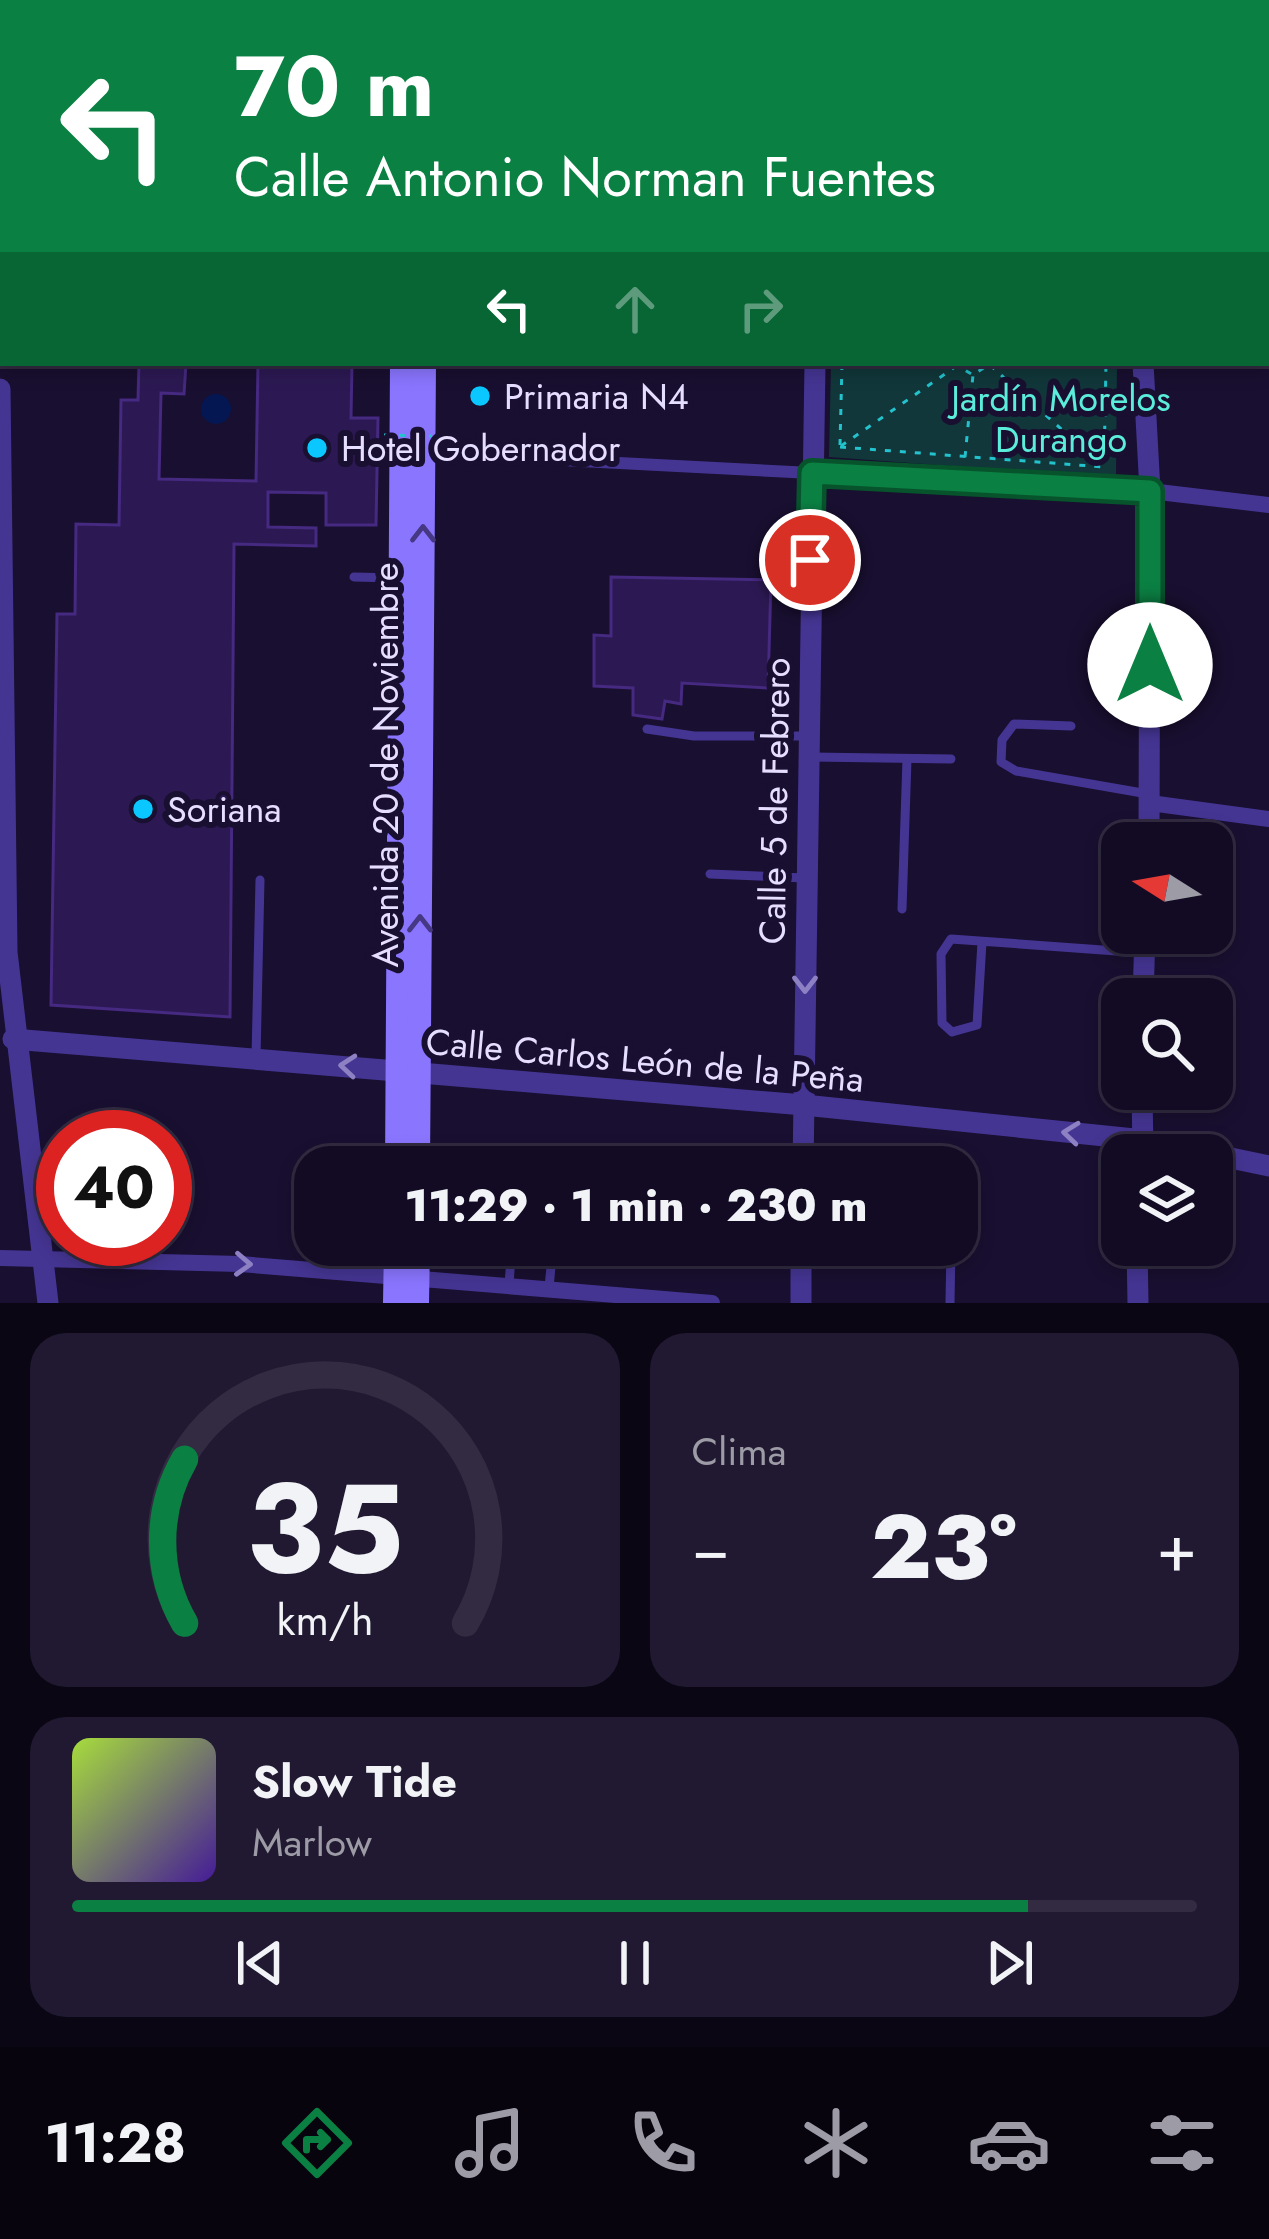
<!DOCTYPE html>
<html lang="es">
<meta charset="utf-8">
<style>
:root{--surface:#130b24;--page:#201931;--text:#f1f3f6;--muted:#9d9ba6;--line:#322b41;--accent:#0b8043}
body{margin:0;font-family:Jost,sans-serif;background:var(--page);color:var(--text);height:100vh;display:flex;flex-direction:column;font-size:45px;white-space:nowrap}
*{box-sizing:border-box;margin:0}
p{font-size:39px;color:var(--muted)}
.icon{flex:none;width:66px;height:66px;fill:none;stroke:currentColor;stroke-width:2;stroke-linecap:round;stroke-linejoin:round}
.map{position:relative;height:1303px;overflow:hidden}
.sheet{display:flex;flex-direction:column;gap:30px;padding:30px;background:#0a0614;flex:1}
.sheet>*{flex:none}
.top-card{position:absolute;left:0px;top:0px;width:1269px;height:366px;box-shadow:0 6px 18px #0003,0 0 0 3px var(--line);background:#0b8043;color:#fff;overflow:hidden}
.needle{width:78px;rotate:281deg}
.controls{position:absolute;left:1101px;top:822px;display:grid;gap:24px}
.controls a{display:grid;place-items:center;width:132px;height:132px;border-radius:24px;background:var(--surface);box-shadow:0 6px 18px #0003,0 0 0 3px var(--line);font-size:60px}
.speed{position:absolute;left:36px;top:1110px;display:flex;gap:24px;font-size:60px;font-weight:700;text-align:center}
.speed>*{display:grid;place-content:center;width:156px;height:156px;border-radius:50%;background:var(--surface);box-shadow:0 6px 18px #0003,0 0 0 3px var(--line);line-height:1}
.speed .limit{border:18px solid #d22;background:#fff;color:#111}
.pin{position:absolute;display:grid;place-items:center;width:102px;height:102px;color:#fff;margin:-51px;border:6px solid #fff;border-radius:50%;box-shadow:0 3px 12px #0007}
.me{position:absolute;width:132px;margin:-66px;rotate:0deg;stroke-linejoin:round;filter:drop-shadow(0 0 9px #0008)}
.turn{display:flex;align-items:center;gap:42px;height:252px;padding:0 36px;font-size:54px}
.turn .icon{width:156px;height:156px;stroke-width:2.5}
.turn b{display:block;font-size:84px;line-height:102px}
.lanes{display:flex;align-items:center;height:114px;padding:0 36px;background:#0003;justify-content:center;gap:60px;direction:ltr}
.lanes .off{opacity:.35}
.big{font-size:90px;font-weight:800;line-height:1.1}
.sheet .tile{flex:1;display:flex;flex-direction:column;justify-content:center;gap:18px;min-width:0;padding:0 42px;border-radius:36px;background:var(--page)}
.sheet .dial{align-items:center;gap:0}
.dial svg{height:312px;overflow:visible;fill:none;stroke:var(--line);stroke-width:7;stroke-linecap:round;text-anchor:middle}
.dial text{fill:var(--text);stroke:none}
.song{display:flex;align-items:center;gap:36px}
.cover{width:144px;height:144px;border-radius:18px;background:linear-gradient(135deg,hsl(80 70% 55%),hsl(260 70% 35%))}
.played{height:12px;border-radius:6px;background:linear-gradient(90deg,var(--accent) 85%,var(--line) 85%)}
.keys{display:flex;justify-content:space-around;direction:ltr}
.heat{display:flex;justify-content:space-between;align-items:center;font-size:66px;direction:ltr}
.sheet .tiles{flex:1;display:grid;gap:30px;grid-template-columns:1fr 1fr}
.tile:last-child{grid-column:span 2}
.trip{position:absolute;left:294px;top:1146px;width:684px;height:120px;border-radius:36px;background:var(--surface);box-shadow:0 6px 18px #0003,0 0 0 3px var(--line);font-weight:800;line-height:120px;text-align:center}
.tab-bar{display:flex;height:192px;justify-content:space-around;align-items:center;background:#08040e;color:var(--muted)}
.tab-bar .icon{width:84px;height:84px}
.tab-bar .on{color:var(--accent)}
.tab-bar b{font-size:54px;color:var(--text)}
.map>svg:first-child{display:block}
</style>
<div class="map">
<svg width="1269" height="1303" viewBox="0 0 1269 1303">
<rect width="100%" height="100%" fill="#190f30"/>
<!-- green -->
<path fill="#11373a" d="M831,363H1117L1116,478L829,457Z"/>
<!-- water -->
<circle fill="#051753" cx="216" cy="409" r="15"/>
<!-- building -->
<g fill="#2c1953" stroke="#462981" stroke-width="3">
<path d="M139,363H186L184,394L161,393L159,479L256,481L258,363H352L351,418H378L376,525H326V493L268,492V527L316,528V546L234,544L230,1017L51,1005L57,614H75L76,524L119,525L121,400H138Z"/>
<path d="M611,577L771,580L768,688L682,683L681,704L665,701L662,719L633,715V688L594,686V635L611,636Z"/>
</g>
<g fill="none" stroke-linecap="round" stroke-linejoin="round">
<!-- path -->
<g stroke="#23c2cd" stroke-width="3" stroke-dasharray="6 9" stroke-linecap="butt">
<path d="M953,363L973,375L991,363"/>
<path d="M990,365L1100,464"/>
<path d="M840,445L842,363"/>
<path d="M841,446L955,367"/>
<path d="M840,447L1104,467L1106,363"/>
<path d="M965,457L973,375"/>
</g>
<!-- service -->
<g stroke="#453593" stroke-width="9">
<path d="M354,577L397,578"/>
<path d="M1071,726L1014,724L1002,740L1001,762L1016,771L1148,794"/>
<path d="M647,729L694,736H806"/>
<path d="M812,757L951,759"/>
<path d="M710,874L805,878"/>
<path d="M902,909L907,759"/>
<path d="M982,942L977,1025L952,1032L942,1023L941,954L951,939L1144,953"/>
<path d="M256,1057L260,880"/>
<path d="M509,1284L512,1245"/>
<path d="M549,1288L553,1245"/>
<path d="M950,1303L951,1245"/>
</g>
<!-- pedestrian -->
<path stroke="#453593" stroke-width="12" d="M424,453L812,473"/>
<!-- minor -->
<g stroke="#453593" stroke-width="16">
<path d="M905,0L994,3"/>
<path d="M275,3H278"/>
<path d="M300,3L303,0"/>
<path d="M1266,29H1269"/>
<path d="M0,126H3"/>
<path d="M0,146H3"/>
<path d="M0,246H3"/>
<path d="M1266,257H1269"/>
<path d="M812,473L1150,491L1269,505"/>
<path d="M1150,803L1269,819"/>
<path d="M0,1258L240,1264L712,1303"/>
</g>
<!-- tertiary -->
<g stroke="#453593" stroke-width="21">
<path d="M821,3V0"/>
<path d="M1151,3V0"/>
<path d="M1143,363L1150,491L1149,843"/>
<path d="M0,389L7,952L48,1303"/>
<path d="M1143,999L1145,933"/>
<path d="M13,1039L804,1105L1144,1140L1269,1166"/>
<path d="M1142,1089L1143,1155"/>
<path d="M803,1167L815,363"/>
<path d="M1137,1245L1138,1303"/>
<path d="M801,1303V1245"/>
</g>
<!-- secondary -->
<g stroke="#8a75ff" stroke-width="24">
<path d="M405,3V0"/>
<path d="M427,3V0"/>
<path d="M397,1167L402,363"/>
<path d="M418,1167L424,363"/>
<path d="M395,1303L396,1245"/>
<path d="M417,1303L418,1245"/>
</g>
<!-- path-bridge -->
<path stroke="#23c2cd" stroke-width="3" stroke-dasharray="6 9" stroke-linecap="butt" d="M384,435L432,436"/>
</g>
<!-- one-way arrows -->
<defs><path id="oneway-chevron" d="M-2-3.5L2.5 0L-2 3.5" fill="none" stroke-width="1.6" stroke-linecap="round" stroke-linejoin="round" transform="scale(3)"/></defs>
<g stroke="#463883">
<use href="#oneway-chevron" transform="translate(423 534) rotate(-90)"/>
<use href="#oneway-chevron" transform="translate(420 924) rotate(-90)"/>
</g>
<g stroke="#8d81c4">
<use href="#oneway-chevron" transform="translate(805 984) rotate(90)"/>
<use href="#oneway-chevron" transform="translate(348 1066) rotate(-175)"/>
<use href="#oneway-chevron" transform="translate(1071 1133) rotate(-174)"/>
<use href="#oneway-chevron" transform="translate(243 1264) rotate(3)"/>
</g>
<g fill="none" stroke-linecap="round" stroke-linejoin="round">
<defs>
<path id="route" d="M810,560L812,473L1150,491V665"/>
</defs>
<!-- route casing -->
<use href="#route" stroke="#07532c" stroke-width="30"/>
<!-- route -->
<use href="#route" stroke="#0b8043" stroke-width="21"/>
</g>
<!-- markers -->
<g fill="#0ac7ff" stroke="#190f30" stroke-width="4.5">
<circle cx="480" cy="396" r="12"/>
<circle cx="317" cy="448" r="12"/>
<circle cx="143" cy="809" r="12"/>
</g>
<g text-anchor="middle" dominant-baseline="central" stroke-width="12" stroke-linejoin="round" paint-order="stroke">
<!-- poi labels -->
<g font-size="36" fill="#e6deff" stroke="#190f30" text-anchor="start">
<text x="504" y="396">Primaria N4</text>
<text x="341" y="448">Hotel Gobernador</text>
<text x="167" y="809">Soriana</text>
</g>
<!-- park labels -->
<g font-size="36" fill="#5beddc" stroke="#190f30">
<text x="1061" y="398">Jardín Morelos<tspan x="1061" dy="41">Durango</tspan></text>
</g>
<!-- street labels -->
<g font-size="36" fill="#e6deff" stroke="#190f30">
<text transform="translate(385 765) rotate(-90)">Avenida 20 de Noviembre</text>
<text transform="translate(774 801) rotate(-89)">Calle 5 de Febrero</text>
<text transform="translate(645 1060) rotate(5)">Calle Carlos León de la Peña</text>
</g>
</g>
</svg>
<div class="controls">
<a><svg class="needle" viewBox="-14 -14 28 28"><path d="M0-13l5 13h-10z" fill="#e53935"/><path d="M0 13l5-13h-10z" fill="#9d9ba6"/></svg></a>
<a><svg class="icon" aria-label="search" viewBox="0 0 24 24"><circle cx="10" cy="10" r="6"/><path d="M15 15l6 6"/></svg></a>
<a><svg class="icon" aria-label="layers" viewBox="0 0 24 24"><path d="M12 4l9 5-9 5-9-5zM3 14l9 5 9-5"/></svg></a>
</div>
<div class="speed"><div class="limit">40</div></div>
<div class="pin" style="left:810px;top:560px;background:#d93025"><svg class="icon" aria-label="arrive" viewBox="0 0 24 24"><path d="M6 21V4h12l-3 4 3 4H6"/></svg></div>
<svg class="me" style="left:1150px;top:665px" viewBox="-20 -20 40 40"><circle r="19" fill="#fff"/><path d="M0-13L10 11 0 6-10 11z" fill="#0b8043"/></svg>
<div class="trip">11:29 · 1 min · 230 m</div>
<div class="top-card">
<div class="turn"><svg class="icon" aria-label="left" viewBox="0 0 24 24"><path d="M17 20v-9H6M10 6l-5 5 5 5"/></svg><div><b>70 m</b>Calle Antonio Norman Fuentes</div></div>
<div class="lanes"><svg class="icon" aria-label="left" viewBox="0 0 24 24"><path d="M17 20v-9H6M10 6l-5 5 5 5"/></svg><svg class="icon off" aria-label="ahead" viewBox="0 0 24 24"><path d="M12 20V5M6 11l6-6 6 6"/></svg><svg class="icon off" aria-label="right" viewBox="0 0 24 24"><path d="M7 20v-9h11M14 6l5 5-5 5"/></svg></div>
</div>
</div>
<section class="sheet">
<div class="tiles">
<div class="tile dial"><svg viewBox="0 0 100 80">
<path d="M14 69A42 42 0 1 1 86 69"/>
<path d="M14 69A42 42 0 0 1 14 27" stroke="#0b8043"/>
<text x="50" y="56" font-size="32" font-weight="700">35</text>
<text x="50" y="72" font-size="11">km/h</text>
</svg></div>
<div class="tile"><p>Clima</p>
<div class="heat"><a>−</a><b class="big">23°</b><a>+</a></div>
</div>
<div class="tile">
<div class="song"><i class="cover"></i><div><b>Slow Tide</b><p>Marlow</p></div></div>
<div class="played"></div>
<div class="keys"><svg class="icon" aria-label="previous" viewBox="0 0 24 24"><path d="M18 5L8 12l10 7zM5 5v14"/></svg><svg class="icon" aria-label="pause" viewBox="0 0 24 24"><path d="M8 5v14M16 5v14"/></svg><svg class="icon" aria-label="next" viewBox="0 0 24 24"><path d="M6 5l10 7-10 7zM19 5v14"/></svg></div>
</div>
</div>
</section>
<nav class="tab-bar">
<b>11:28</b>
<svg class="icon on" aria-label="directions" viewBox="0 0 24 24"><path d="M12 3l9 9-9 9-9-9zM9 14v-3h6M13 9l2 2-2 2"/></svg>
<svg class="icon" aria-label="music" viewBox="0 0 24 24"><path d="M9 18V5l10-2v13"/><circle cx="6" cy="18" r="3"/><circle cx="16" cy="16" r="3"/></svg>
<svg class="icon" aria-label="phone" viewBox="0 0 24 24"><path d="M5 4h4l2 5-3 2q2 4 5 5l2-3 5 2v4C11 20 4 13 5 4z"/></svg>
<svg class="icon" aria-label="climate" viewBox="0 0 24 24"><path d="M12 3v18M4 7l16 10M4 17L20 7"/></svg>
<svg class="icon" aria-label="car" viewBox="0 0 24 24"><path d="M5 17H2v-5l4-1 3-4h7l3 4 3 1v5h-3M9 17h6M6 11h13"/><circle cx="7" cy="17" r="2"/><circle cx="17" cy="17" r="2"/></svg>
<svg class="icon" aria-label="filters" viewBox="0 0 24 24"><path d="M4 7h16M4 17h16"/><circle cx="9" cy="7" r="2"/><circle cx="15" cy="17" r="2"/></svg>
</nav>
